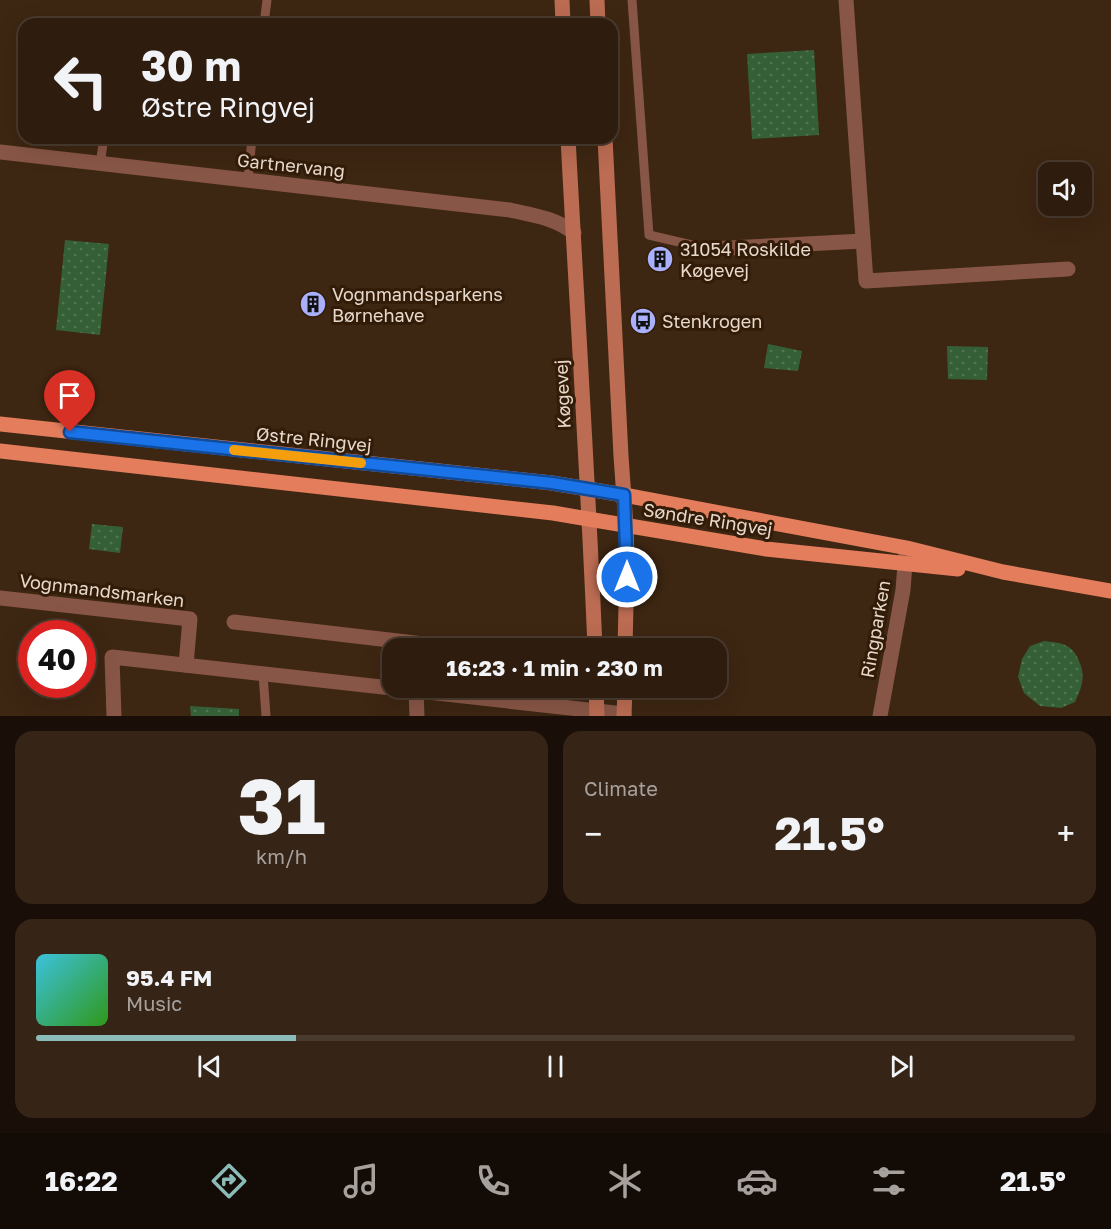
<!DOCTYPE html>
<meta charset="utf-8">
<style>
:root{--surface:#2e1c0e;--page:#362517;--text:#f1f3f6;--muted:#a7a19e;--line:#493a2e;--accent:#8bbbb9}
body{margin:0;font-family:"Golos Text",sans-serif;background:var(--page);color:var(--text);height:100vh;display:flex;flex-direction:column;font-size:22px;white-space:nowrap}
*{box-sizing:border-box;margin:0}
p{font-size:20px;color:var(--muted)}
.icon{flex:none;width:33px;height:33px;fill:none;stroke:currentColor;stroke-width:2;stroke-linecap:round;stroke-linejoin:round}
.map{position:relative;height:716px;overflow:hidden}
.panel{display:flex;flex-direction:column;gap:15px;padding:15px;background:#190f08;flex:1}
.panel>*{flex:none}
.guide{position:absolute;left:18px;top:18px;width:600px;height:126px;border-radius:18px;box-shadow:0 6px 24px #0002,0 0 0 2px var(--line);background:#2e1c0e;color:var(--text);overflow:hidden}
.controls{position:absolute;left:1038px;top:162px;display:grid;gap:12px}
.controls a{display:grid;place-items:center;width:54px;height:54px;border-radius:12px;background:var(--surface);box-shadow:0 6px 24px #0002,0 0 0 2px var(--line);font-size:30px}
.speed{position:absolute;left:18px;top:620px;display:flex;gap:12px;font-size:30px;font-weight:700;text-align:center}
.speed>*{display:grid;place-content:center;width:78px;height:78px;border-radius:50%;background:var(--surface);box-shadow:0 6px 24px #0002,0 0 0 2px var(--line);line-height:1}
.speed .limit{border:9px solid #d22;background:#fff;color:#111}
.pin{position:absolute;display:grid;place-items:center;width:51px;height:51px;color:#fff;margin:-62px -26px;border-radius:50% 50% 50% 0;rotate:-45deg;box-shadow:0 0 6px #0007}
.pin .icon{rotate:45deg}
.me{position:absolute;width:66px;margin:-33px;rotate:0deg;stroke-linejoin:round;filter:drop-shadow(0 0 4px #0008)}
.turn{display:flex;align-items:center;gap:21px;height:126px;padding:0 24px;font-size:27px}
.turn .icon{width:78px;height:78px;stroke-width:2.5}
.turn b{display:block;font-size:42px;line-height:51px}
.big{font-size:45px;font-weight:700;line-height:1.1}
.panel .widget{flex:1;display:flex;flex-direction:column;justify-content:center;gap:9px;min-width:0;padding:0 21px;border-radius:18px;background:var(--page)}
.panel .dial{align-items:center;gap:0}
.dial b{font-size:78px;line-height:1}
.song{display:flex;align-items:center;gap:18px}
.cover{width:72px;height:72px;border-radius:9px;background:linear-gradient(135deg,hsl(190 70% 55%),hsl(110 70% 35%))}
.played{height:6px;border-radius:3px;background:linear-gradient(90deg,var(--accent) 25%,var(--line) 25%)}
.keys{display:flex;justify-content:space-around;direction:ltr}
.heat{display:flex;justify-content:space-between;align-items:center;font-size:33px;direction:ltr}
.panel .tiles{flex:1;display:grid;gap:15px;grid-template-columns:1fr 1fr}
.widget:last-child{grid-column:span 2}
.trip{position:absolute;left:382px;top:638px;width:345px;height:60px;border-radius:18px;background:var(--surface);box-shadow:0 6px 24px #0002,0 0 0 2px var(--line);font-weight:700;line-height:60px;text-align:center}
.menu{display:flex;height:96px;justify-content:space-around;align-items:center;background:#120b06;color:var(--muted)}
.menu .icon{width:42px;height:42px}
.menu .on{color:var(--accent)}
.menu b{font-size:27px;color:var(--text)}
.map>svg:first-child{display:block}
</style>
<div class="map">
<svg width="1111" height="716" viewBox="0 0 1111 716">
<defs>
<pattern id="park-dots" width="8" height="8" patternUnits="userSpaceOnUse" patternTransform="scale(1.5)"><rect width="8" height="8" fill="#356037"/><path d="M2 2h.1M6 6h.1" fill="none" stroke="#527653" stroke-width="1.8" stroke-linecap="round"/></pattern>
</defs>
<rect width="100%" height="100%" fill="#3d2612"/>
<!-- park -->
<g fill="url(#park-dots)">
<path d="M814,50L819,135L752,139L747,54Z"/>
<path d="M65,240L109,244L100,335L56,330Z"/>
<path d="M768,344L802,351L798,371L764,368Z"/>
<path d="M947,346L988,347L987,380L948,379Z"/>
<path d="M92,524L123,527L120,553L89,549Z"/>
<path d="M1044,641C1051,642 1060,642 1067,646C1073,649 1077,656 1079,661C1086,677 1082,687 1075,702L1061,708L1040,706L1024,693L1018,677L1022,659L1030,646Z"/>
<path d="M190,706L239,709V716H191Z"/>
</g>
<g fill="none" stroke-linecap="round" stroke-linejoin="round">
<!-- lane -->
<g stroke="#885646" stroke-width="9">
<path d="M632,0L649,235L709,249"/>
<path d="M264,24L267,0"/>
<path d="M100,164L104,138"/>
<path d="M248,180L252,138"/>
<path d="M263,674L266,716"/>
</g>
<!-- street -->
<g stroke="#885646" stroke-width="15">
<path d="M846,0L866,281L1068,269"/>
<path d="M0,152L510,210C532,215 556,218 574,233"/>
<path d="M709,249L863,241"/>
<path d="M0,598L190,619L186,665"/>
<path d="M234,622L458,648"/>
<path d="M416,691L417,716"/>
<path d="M114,716L112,657L624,714"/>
<path d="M880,716L903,590L906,551"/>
</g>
<!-- secondary -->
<g stroke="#bb6c52" stroke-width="15">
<path d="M562,0L563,24"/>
<path d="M597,0L598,24"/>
<path d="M568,138C577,308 588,478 595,648"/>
<path d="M605,138L621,456L626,526L627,562L625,648"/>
<path d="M596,687L597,716"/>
<path d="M624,716L625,687"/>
</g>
<!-- primary -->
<g stroke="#e37d5b" stroke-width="15">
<path d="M0,424L552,483L624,495L907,548L1003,572L1111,591"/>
<path d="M0,451L553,513L766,549L958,569"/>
</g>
</g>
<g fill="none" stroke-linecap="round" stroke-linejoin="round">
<defs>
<path id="route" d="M70,432L552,483L624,495L627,577"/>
</defs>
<!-- route casing -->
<use href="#route" stroke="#114b97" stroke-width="15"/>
<!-- route -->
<use href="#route" stroke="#1a73e8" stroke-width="10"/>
<!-- slow -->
<path stroke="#f59e0b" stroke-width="10" d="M234,450L361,463"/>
</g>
<!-- icons -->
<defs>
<symbol id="building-disc" viewBox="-11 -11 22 22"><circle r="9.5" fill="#a9b0fc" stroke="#321c08"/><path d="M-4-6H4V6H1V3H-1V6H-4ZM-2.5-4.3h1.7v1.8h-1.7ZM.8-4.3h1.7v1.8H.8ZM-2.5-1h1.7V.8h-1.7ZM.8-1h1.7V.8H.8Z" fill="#111"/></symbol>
<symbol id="bus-disc" viewBox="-11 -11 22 22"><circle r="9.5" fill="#a9b0fc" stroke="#321c08"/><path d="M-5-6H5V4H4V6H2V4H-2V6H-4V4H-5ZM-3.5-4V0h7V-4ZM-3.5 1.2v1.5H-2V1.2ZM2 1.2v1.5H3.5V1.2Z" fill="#111"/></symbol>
</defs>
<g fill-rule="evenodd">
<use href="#building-disc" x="645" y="244" width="30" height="30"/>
<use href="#building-disc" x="298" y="289" width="30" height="30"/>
<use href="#bus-disc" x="628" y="306" width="30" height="30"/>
</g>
<g text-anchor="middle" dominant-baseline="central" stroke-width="6" stroke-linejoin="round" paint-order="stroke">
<!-- street labels -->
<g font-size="18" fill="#e8d9cd" stroke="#321c08">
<text transform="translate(291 165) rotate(6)">Gartnervang</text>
<text transform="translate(562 394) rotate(-93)">Køgevej</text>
<text transform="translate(314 439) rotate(6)">Østre Ringvej</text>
<text transform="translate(708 519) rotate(9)">Søndre Ringvej</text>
<text transform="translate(102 590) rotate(7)">Vognmandsmarken</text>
<text transform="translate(875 629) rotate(-80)">Ringparken</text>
</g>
<!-- poi labels -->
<g font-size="18" fill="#e8d9cd" stroke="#321c08" text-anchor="start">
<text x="680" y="249">31054 Roskilde<tspan x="680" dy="21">Køgevej</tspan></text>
<text x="332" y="294">Vognmandsparkens<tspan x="332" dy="21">Børnehave</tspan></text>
<text x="662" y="321">Stenkrogen</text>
</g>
</g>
</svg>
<div class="controls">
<a><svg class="icon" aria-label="sound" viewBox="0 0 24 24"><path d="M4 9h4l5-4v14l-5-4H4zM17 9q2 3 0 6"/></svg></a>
</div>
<div class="speed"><div class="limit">40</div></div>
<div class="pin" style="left:70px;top:432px;background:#d93025"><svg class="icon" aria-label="arrive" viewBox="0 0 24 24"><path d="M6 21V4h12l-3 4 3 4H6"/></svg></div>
<svg class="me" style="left:627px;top:577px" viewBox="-20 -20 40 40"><circle r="17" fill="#1a73e8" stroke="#fff" stroke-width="3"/><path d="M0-11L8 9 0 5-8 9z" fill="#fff"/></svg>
<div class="trip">16:23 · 1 min · 230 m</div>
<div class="guide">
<div class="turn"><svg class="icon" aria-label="left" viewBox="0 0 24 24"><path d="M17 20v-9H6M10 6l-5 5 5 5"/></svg><div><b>30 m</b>Østre Ringvej</div></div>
</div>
</div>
<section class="panel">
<div class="tiles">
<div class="widget dial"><b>31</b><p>km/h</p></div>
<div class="widget"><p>Climate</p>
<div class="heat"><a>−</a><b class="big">21.5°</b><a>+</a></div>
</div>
<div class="widget">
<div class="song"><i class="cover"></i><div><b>95.4 FM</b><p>Music</p></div></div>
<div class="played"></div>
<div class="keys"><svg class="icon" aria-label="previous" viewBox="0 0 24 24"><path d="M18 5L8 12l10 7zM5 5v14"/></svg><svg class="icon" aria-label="pause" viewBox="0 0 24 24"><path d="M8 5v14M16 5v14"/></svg><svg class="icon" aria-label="next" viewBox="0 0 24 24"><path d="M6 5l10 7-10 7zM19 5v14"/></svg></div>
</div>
</div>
</section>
<nav class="menu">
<b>16:22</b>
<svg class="icon on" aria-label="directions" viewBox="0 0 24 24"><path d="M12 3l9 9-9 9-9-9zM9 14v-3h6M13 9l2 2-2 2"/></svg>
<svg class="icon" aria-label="music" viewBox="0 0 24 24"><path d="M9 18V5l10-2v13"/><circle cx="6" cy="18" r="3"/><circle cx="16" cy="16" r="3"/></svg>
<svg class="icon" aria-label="phone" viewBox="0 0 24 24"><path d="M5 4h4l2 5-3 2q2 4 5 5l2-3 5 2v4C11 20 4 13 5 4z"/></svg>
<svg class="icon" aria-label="climate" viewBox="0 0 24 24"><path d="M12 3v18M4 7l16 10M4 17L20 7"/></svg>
<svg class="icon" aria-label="car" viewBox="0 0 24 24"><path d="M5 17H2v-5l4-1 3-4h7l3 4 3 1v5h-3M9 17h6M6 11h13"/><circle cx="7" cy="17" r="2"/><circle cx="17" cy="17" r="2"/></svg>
<svg class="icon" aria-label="filters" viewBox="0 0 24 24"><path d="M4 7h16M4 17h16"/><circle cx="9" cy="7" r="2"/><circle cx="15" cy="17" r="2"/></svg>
<b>21.5°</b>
</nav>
